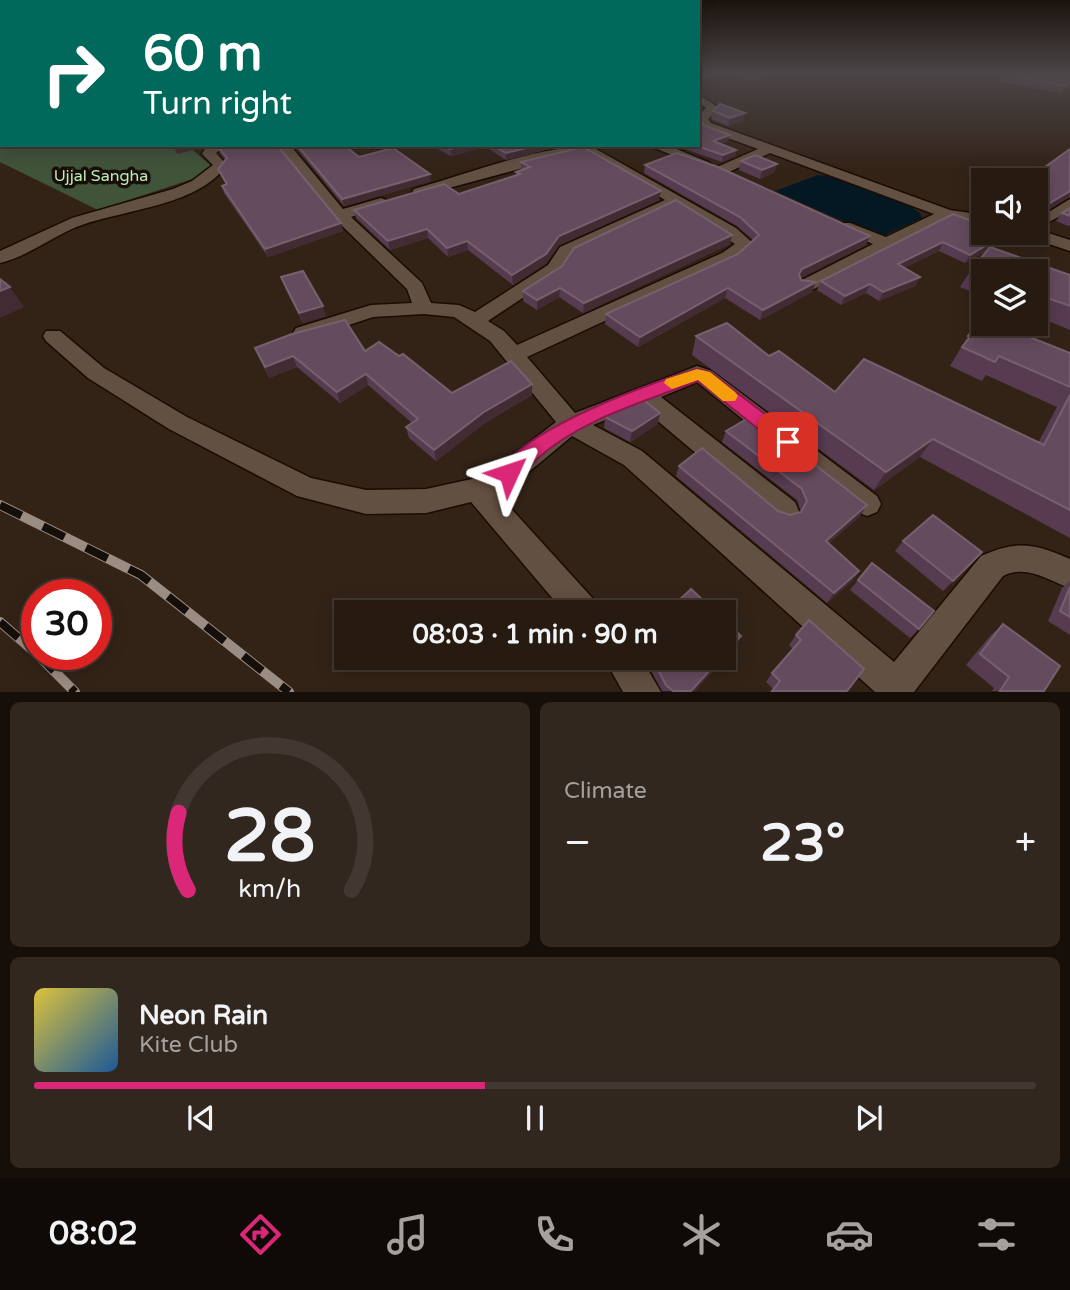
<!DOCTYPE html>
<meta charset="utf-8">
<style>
:root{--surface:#261a11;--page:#32271f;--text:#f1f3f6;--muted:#a4a19f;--line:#423831;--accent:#db2777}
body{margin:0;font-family:"Varela Round",sans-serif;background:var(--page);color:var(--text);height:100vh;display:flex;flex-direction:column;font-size:26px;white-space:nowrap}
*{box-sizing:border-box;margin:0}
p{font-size:23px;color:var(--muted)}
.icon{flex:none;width:38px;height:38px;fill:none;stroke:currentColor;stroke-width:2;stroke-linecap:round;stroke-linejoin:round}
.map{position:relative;height:692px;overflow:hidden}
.drawer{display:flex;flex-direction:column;gap:10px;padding:10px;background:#150e09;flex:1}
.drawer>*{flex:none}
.guide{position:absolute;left:0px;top:0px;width:700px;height:147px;box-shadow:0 4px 18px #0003,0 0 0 2px var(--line);background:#00695c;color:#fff;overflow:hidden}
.tools{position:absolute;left:971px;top:168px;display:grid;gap:14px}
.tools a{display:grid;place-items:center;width:77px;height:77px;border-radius:0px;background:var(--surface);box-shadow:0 4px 18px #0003,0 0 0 2px var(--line);font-size:35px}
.speed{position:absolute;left:21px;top:579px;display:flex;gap:14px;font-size:35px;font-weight:700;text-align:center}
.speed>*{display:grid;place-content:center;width:91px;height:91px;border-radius:50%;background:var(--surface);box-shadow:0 4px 18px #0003,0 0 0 2px var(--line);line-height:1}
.speed .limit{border:10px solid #d22;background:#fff;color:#111}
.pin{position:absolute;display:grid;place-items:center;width:60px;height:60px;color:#fff;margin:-30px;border-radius:14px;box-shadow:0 4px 10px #0006}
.me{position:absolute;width:77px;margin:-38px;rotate:48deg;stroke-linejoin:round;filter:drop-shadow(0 0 5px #0008)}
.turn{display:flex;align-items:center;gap:24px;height:147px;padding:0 28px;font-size:32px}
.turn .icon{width:91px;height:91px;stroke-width:2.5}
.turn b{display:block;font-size:49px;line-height:60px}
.big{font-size:52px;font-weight:700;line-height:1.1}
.drawer .card{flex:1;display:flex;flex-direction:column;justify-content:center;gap:10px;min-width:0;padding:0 24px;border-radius:10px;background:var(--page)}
.drawer .dial{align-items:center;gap:0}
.dial svg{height:182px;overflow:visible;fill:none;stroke:var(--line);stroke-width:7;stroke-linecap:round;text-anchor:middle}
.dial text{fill:var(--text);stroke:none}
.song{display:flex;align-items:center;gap:21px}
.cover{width:84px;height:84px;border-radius:10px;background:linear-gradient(135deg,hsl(50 70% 55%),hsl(210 70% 35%))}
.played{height:7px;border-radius:4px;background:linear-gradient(90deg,var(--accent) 45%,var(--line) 45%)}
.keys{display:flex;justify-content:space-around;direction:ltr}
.heat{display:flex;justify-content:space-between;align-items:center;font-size:38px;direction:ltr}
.drawer .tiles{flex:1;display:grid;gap:10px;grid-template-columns:1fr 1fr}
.card:last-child{grid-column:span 2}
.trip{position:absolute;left:334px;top:600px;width:402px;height:70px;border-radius:0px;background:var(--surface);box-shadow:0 4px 18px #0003,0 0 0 2px var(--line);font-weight:700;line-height:70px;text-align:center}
.dock{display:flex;height:112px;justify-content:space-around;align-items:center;background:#0f0a07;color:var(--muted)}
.dock .icon{width:49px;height:49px}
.dock .current{color:var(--accent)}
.dock b{font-size:32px;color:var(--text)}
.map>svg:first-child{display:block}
</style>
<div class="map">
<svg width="1070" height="692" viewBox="0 0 1070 692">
<rect width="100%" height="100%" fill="#332317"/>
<!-- green -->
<path fill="#40543a" d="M0,145H187L217,171L98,210L0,162Z"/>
<!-- water -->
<path fill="#031822" d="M818,175L828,176L911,207L920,213L922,218L883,236H876L775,191Z"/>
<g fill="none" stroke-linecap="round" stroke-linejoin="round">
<defs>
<g id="minor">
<path d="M698,94L719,108L708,119L711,123L950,210L984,215V225L949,219L814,289H800L798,285L800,281L873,244L838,229L836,226L838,223H850L886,237L934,214L770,153L727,173H717V167L758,149L703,129L698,116L706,108L698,102Z"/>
<path d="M2,124V132L0,133V125Z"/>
<path d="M207,145H227L216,153L227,165C196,208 120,209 74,228C49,239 26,257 0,263V251L72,218L173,189L192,181L213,165L202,154Z"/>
<path d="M277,145H290L343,209L381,198L386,200L389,203L386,206L351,217L422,283L431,303L459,305L475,312L548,265L560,247L665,200L583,152L419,196L412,192L414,189C474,172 539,145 602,145L596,149L736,228L754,244L734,261L527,357L575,413L697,366L712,371L877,496L881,504L877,512L867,516L857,512L697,382L661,397L795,502L799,511L795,520L785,523L775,520L640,406L593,425L642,451L894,662L981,556C1018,540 1034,543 1070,559V588C1047,580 1027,564 1003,576L914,692H875L624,465L572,436L518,481L496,492L595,601L600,612H564L471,502L426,513L366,514L297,496L169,429L88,378L46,341L43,336L46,331H60L104,368L187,417L311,478L366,490L426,489L472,479L500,465L556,422L490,341L454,317L424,314L373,317L310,338H296L293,333L296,328L371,305L412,303L407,289L334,218ZM675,206L735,244L722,253L517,345L504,331L488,321L560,273L572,255Z"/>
<path d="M648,145H667L710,163L708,166H698Z"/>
<path d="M1070,199V211L1047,223L1039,218Z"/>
<path d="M1036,229L1070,240V251L1025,236L1023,233H1036Z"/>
<path d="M604,658H641L661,692H623Z"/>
</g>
</defs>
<!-- minor casing -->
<use href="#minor" stroke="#1a0c03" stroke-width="3"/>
<!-- minor -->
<use href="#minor" fill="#625042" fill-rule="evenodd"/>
<defs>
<g id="rail">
<path d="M0,505L141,575L289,692"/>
<path d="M0,622L37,654"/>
<path d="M37,654L75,692"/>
</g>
</defs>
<!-- rail casing -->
<use href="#rail" stroke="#9a8d83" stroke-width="10"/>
<!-- rail -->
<use href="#rail" stroke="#150e09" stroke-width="8" stroke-dasharray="24" stroke-linecap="butt"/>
</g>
<!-- wall -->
<g fill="#573b51">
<path d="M698,72H789L754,83L727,75Z"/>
<path d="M1070,72V88L1061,93L999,82L1003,74Z"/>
<path d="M713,111L743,121L728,126L711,119Z"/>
<path d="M703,125L730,135L728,141L721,144L736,150L735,156L722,162L674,145H698Z"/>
<path d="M294,145H344L359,157L431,181L344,206Z"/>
<path d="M430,145H565L506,160L486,147L451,156Z"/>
<path d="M218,147L341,223L343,231L268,257L224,193L222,186L226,185L218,169L226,160L220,153Z"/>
<path d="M1070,149V198L1069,197L1039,215L1036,213V180Z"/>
<path d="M741,161L775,172L760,179L739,170Z"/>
<path d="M521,162L659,200L559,245L546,263L513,285L468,250L448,257L428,238L390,250L356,218L354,210L459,194L516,175V172L522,170H521Z"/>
<path d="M645,165L866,245L800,278L801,280L812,292L760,320L725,298L638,347L605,324L606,314L738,254L753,240L737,226L644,173Z"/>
<path d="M1070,208V225L1068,226L1056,221L1062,213Z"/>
<path d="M972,221L999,243L991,248L1070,275V330L1036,316V271H984V296L960,287L971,270L988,250L965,263L939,251L904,268L920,277L915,286L879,301L866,293L841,305L817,290L821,281Z"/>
<path d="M732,235L730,244L583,313L559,297L537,310L523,301V291Z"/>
<path d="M281,277L326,316L303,323L285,288Z"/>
<path d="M1017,332L1070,353V538L920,457L874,490L692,355L696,336L769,356L835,392L1038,443L1057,407L986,375L982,381L950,366L968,336Z"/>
<path d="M255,348L365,351L452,393L532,395L485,423L436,461L409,438L406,427L412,423L368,385L340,403L297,367L269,378Z"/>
<path d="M605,417L658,424L630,442L604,428Z"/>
<path d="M726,431L860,516L829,543L859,571L852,581L827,603L676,476L679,466L778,511L790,515L801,512L797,500L722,442Z"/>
<path d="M903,541L972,563L943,591L895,551Z"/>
<path d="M858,580L919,629L910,638L850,590Z"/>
<path d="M1070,581V635L1048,621L1062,588Z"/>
<path d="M809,620L847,691L774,690L766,682L772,673L793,649L789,645L796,635Z"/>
<path d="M1003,624L1044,691H992L994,688L966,665L990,636Z"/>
<path d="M741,636L736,645L695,691H662L644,658H724Z"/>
</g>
<!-- shaded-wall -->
<g fill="#432b34">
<path d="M722,72H728L727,75L698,85V79Z"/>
<path d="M773,72H789L754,83L755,78Z"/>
<path d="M1070,83V88L1061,93L1066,86Z"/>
<path d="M703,102L702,108L698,113V109Z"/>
<path d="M745,113L743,121L728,126L730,118Z"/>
<path d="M730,135L728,141L712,147L713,141Z"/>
<path d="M181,145H205L202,148L177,154L174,147Z"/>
<path d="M467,145H485L486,147L451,156L450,149Z"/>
<path d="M539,145H565L506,160V153Z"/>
<path d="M736,150L735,156L722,162L723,155Z"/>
<path d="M777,164L775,172L760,179L762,170Z"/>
<path d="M430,174L431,181L344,206L342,199Z"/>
<path d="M661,191L659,200L559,245L546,263L513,285L512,275L559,236Z"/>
<path d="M1070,191L1069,197L1039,215L1045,206Z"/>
<path d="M341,223L343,231L268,257L265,249Z"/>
<path d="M427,229L428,238L390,250L388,241Z"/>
<path d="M1005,234L999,243L965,263L970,255Z"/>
<path d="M732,235L730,244L583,313L584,303Z"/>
<path d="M870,236L866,245L799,279V274L802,269Z"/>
<path d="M467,241L468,250L448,257L447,248Z"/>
<path d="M943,242L939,251L894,273L898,264Z"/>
<path d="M920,277L915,286L879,301L883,292Z"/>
<path d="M816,282L812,292L760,320L763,310Z"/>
<path d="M870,284L866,293L841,305L845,296Z"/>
<path d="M10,287L24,307L0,318V291Z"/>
<path d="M560,288L559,297L537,310V300Z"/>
<path d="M728,288L725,298L638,347L640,337Z"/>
<path d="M323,306L326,316L303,323L299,313Z"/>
<path d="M293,356L297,367L269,378L265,367Z"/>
<path d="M366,374L368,385L340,403L337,392Z"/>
<path d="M532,384V395L485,423L436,461L434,450L484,412Z"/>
<path d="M660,413L658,424L630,442L632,431Z"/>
<path d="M933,439L920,457L874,490L886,472Z"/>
<path d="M867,505L860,516L819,551L826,541Z"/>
<path d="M859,571L852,581L827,603L834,593Z"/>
<path d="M741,636L736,645L695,691H691L721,658H724V655Z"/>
</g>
<!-- building -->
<g fill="#654b5e" stroke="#77606e" stroke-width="2">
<path d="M0,72H2V119L0,117Z"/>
<path d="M698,72H722L698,79Z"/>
<path d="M736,72H773L755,78Z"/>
<path d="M1007,72H1070V83L1066,86L1003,74Z"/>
<path d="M698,100L703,102L698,109Z"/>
<path d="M720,104L745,113L730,118L713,111Z"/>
<path d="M698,114L703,125L730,135L713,141L736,150L723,155L694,145H698Z"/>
<path d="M220,145H277L341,223L265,249L222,186L227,184L218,169L227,158L218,147Z"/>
<path d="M297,145H344L359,157L393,148L430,174L342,199Z"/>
<path d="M442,145H467L450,149Z"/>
<path d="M492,145H539L506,153Z"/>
<path d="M583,147L661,191L559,236L546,254L512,275L467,241L447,248L427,229L388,241L354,210L444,184L459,194L520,174L516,172L530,167L521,162Z"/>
<path d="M1070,149V191L1045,206L1036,203V180H1027Z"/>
<path d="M677,153L718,167L870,236L802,269L799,274L801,280L816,282L763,310L728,288L640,337L606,314L738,254L759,235L740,217L645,165Z"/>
<path d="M755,155L777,164L762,170L741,161Z"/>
<path d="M676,200L732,235L584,303L560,288L537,300L523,291L562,266L574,248Z"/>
<path d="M1070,208V216L1062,213Z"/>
<path d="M953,214L972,221L977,217L984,218V233H1001L1005,234L970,255L943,242L898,264L920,277L883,292L870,284L845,296L821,281Z"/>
<path d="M990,247L1070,275V306L1036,294V271H984V275L971,270Z"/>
<path d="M303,271L323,306L299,313L281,277Z"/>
<path d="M0,279L10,287L0,291Z"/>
<path d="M984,315V324H1016L1021,326L1017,332L1070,353V387L999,356L995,362L962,347L970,337L968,336Z"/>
<path d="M345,320L365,351L379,342L399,356L403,354L452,393L511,361L532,384L484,412L434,450L406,427L418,419L366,374L337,392L293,356L265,367L255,348L292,334Z"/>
<path d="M727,323L769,356L779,351L835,392L864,359L1044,445L1070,395V510L933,439L886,472L696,336Z"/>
<path d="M641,398L660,413L632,431L605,417Z"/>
<path d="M752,416L867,505L826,541L859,571L834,593L679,466L702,448L778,511L790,515L801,512L807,501L802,489L726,431Z"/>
<path d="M933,515L982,552L953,581L903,541Z"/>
<path d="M872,563L934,611L919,629L858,580Z"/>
<path d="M1070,587V617L1060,611Z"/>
<path d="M691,589L716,612H666Z"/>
<path d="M724,620L741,636L724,655Z"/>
<path d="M809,620L864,669L847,691H772L780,681L772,673L801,640L796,635Z"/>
<path d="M1003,624L1060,666L1044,691H1000L1009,677L980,654Z"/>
<path d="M652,658H721L691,691H673L666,685Z"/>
</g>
<!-- sky -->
<linearGradient id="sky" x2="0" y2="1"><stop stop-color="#1c130d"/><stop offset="0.43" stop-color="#4a4547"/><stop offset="1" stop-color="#4a4547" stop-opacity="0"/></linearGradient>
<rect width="1070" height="169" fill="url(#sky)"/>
<!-- route -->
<path fill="#db2777" stroke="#8e194d" stroke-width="2" d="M697,369L710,372L795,437L797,442L795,447L788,449L781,447L698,381C644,402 581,419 537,459C527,469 517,484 502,479L499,473C521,430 651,382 697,369Z"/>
<!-- slow -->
<path fill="#f59e0b" d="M697,369L710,372L735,392L738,396L735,401H723L698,380L672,389L664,383L666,379Z"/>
<g text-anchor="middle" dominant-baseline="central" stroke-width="7" stroke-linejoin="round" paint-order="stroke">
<!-- far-park labels -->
<g font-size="16" fill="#c0ebb4" stroke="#150e09">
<text x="101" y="176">Ujjal Sangha</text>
</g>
</g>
</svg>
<div class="tools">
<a><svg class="icon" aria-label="sound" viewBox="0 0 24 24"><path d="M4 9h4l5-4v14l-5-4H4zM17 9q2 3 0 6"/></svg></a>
<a><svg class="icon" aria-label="layers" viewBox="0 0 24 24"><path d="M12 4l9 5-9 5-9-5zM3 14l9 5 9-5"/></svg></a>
</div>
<div class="speed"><div class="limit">30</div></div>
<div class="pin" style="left:788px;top:442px;background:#d93025"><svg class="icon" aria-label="arrive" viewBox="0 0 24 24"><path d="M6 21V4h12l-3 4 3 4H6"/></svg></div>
<svg class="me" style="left:509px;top:473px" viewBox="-20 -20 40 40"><path d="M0-17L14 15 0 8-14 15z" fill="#db2777" stroke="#fff" stroke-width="4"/></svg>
<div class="trip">08:03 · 1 min · 90 m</div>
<div class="guide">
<div class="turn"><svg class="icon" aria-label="right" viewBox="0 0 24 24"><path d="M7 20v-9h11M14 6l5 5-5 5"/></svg><div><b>60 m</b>Turn right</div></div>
</div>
</div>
<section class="drawer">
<div class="tiles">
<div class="card dial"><svg viewBox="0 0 100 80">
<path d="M14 69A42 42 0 1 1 86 69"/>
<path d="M14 69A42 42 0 0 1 10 35" stroke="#db2777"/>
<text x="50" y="56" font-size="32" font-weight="700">28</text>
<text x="50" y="72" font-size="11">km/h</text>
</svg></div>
<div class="card"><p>Climate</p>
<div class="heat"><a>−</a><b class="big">23°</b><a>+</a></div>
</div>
<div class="card">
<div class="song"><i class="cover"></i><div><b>Neon Rain</b><p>Kite Club</p></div></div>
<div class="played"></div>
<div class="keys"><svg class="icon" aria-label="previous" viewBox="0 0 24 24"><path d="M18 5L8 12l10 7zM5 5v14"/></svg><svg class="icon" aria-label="pause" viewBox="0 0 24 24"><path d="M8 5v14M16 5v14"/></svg><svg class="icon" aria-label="next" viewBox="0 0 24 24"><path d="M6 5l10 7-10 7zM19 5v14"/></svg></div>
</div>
</div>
</section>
<nav class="dock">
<b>08:02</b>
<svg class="icon current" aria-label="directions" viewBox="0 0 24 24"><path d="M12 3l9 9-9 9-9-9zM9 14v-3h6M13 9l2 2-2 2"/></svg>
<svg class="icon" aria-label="music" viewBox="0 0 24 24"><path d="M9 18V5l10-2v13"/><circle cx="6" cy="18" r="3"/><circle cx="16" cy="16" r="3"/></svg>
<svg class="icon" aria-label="phone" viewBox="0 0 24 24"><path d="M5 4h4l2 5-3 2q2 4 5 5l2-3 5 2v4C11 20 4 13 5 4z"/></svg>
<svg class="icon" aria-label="climate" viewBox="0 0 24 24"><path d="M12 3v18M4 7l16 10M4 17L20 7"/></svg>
<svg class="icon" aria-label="car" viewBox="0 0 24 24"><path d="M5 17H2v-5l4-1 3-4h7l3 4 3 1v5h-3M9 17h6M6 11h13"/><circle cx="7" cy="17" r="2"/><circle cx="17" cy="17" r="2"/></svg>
<svg class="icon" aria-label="filters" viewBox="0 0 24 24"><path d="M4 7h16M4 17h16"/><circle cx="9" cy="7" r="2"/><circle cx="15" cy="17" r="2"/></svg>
</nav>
